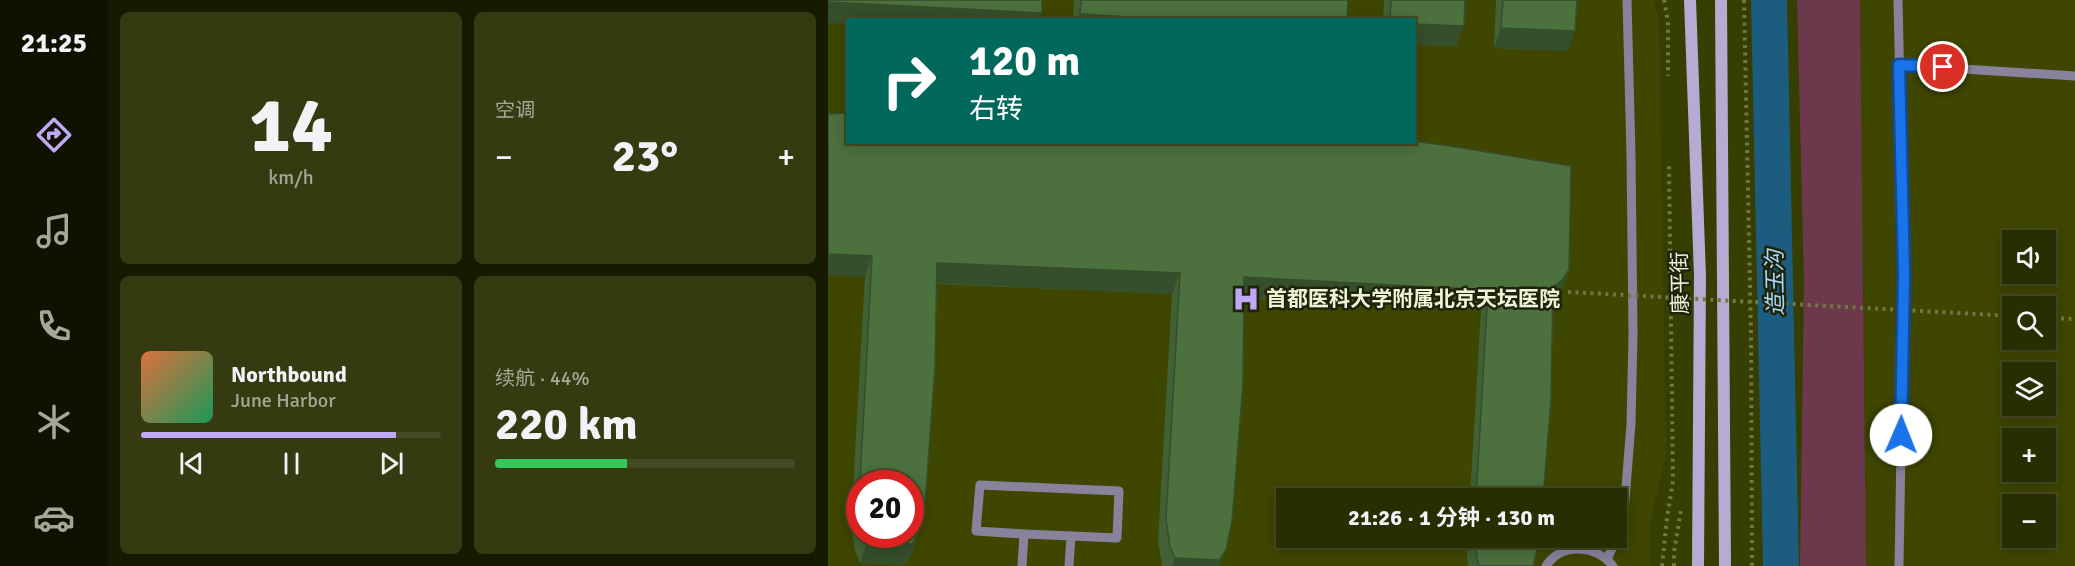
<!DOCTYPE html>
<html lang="zh">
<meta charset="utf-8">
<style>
:root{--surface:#292e02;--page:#353a11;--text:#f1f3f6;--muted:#a5a899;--line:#454a24;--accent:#bfa9f4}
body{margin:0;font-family:Signika,"Noto Sans SC",sans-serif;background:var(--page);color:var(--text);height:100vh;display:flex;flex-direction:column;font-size:22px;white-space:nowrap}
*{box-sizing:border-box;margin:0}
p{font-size:20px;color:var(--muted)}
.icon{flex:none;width:33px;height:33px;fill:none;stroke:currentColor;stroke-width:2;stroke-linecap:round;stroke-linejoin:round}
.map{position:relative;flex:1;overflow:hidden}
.drawer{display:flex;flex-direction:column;gap:12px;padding:12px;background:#171901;width:720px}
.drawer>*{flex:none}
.guide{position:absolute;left:18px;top:18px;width:570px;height:126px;border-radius:0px;box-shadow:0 3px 15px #0003,0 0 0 2px var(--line);background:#00695c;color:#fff;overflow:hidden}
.tools{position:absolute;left:1174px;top:230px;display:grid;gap:12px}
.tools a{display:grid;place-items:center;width:54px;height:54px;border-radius:0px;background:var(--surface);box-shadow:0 3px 15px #0003,0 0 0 2px var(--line);font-size:30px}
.speed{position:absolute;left:18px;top:470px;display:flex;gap:12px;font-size:30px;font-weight:700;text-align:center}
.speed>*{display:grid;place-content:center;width:78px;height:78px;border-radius:50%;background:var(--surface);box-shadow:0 3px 15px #0003,0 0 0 2px var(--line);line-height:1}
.speed .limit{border:9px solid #d22;background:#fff;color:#111}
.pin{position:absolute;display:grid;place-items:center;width:51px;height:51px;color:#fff;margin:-26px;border:3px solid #fff;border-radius:50%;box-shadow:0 2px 6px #0007}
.me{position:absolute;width:66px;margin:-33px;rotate:1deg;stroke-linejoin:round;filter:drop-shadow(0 0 4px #0008)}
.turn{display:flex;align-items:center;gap:21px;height:126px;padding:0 24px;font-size:27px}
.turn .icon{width:78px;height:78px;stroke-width:2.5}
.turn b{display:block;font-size:42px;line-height:51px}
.big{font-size:45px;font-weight:700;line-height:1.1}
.drawer .card{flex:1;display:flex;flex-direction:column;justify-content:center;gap:9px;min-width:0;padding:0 21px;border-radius:9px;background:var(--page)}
.drawer .dial{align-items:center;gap:0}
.dial b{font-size:78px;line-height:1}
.song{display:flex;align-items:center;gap:18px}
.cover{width:72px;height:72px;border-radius:9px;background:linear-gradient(135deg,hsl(20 70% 55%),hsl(150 70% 35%))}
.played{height:6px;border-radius:3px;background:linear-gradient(90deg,var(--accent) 85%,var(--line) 85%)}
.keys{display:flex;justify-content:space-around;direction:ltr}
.heat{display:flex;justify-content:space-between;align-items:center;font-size:33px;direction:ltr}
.charge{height:9px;border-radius:4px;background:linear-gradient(90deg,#34c759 44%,var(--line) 0)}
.drawer .tiles{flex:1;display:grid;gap:12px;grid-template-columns:repeat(2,1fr)}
.trip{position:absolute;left:448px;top:488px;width:351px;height:60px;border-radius:0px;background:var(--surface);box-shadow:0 3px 15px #0003,0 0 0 2px var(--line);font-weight:700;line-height:60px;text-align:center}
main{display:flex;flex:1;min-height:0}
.menu{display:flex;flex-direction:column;width:108px;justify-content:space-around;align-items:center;background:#101201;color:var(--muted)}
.menu .icon{width:42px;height:42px}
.menu .active{color:var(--accent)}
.menu b{font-size:27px;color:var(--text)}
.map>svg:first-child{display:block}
</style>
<main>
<nav class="menu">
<b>21:25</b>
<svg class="icon active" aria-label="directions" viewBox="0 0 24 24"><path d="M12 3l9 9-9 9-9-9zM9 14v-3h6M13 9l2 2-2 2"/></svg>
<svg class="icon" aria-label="music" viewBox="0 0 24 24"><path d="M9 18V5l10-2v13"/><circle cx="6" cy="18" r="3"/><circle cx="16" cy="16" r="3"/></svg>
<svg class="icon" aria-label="phone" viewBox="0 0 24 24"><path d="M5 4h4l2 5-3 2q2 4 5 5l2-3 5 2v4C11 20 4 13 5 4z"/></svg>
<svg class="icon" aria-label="climate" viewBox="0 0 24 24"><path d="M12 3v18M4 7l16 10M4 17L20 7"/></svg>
<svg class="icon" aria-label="car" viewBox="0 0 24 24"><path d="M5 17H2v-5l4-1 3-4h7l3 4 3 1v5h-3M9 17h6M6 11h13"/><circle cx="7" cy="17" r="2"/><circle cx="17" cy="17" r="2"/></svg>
</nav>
<section class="drawer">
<div class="tiles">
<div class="card dial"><b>14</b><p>km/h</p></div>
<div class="card"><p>空调</p>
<div class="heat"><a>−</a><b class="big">23°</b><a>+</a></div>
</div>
<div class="card">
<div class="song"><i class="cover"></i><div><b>Northbound</b><p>June Harbor</p></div></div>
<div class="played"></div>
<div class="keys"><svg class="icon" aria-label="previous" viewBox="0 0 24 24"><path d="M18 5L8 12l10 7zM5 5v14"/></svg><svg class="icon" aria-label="pause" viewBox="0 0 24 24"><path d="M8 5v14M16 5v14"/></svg><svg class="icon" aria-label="next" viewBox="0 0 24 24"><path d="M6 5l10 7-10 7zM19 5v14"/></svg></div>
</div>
<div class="card"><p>续航 · 44%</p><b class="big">220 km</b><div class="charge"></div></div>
</div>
</section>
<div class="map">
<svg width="1247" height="566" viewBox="0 0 1247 566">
<rect width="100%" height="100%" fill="#373e02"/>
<!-- built -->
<g fill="#3e4600" fill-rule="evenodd">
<path d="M0,0H825L831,20L838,455L822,522V566H0ZM20,20H586V142H20ZM32,483H82V534H32ZM459,498H789V537H459Z"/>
<path d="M1032,0H1247V566H1038ZM1185,240H1218V273H1185ZM1185,306H1218V339H1185ZM1185,372H1218V405H1185ZM1185,438H1218V471H1185ZM1185,504H1218V537H1185Z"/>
</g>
<!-- green -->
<path fill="#6c384c" d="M969,0H1032L1038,566H972L976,282Z"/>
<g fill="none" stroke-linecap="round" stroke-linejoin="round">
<!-- river -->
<path stroke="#1c5c7f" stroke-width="36" d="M941,0L953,566"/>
<!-- path -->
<g stroke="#707744" stroke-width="4" stroke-dasharray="3 4.5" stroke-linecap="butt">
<path d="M836,0L840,22V76"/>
<path d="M916,0L923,333L924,566"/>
<path d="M1218,318L1247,319"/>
<path d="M834,566L839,518L845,481L841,165"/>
<path d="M846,566V552L853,510"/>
</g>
<!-- lane -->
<g stroke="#89829c" stroke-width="9">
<path d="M1070,0L1076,274L1071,566"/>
<path d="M1071,65L1247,76"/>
<path d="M196,534L148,531L152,485L291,491L289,538L243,536"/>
<path d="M779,559L795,525L803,424L805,335L803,154L799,0"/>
<path d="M194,566L196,534L243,536L241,566"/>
<path d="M718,566C734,542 768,545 785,566"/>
</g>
<!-- secondary -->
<g stroke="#b6abd3" stroke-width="12">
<path d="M862,0L872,276L870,566"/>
<path d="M893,0L897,566"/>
</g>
<!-- path-bridge -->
<path stroke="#707744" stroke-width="4" stroke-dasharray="3 4.5" stroke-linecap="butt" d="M740,292L1185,316"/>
</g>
<!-- wall -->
<g fill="#416035" fill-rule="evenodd">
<path d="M246,0H520L519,20H245Z"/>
<path d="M556,0H637L628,46L586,45V20H555Z"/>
<path d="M668,0H749L740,51L666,48Z"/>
<path d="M0,114L741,270L733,291L727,300L724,302L715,498H642L653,310L416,298L392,566H334L330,540L344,294L109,284L90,534L83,555L77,565L32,563L27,551L23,524L37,277ZM32,483L82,534H32Z"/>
<path d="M640,537H712L706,566H640L639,555Z"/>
</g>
<!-- shaded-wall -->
<g fill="#354e2b">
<path d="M0,2L214,13L211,20H20V24L0,23Z"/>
<path d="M252,14L355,20H250Z"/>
<path d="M586,24L636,26L628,46L586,45Z"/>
<path d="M673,28L747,31L740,51L666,48Z"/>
<path d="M0,254L44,256L37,277L0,275Z"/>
<path d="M109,263L352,273L344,294L102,283Z"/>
<path d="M741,270L733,291L727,300L717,307L725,287Z"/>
<path d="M416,277L660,290L653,310L409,297Z"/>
<path d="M90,534L83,555L77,565L32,563L39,542Z"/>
<path d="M398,550L392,566H344L347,558Z"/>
</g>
<!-- building -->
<g fill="#4c703e" stroke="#354e2b" stroke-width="1.5">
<path d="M0,0H214V13L0,2Z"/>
<path d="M253,0H520L519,20H355L252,14Z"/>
<path d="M563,0H637L636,26L586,24V20H562Z"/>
<path d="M675,0H749L747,31L673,28Z"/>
<path d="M20,113V142H586V141L622,146L743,166L741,270L734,280L725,287L723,400L715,498H648L660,290L416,277L415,384L404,521L398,550L391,560L347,558L342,547L338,519L352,273L109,263L107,368L97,505L90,534L84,544L39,542L36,534H82V483H32L44,256L0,254V114Z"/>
<path d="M32,486V510L31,503Z"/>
<path d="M646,537H712L705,566H652L650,563Z"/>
</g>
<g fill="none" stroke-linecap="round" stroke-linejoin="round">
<defs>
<path id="route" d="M1073,435L1076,274L1071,65L1115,67"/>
</defs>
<!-- route casing -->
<use href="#route" stroke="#114b97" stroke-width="15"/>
<!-- route -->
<use href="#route" stroke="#1a73e8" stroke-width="10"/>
</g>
<!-- icons -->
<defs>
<symbol id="hospital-bare" viewBox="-9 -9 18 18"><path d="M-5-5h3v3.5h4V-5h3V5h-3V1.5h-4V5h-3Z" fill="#bfa9f4" stroke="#1f230c" stroke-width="2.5" paint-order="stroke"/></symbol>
</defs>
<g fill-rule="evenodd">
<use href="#hospital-bare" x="399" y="280" width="38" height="38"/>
</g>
<g text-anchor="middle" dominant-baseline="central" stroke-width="5" stroke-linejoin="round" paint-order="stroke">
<!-- street labels -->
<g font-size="21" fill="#eef4d7" stroke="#1f230c">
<text transform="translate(852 283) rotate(-91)">康平街</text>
</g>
<!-- poi labels -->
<g font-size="21" font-weight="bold" fill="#eef4d7" stroke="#1f230c" text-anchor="start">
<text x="438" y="299">首都医科大学附属北京天坛医院</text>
</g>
<!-- water labels -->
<g font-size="22" font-style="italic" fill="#a8dbfb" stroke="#1f230c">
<text transform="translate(947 283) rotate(-91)">造玉沟</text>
</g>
</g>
</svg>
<div class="tools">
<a><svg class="icon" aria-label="sound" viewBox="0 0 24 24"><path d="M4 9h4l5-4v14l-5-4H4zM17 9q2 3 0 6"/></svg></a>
<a><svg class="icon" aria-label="search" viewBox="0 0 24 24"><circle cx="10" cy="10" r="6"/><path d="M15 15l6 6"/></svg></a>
<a><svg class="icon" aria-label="layers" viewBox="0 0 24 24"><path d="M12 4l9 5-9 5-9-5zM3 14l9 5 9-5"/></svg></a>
<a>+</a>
<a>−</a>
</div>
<div class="speed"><div class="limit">20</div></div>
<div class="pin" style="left:1115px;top:67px;background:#d93025"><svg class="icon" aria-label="arrive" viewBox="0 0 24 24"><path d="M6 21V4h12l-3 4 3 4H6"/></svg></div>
<svg class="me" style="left:1073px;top:435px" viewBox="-20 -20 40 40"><circle r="19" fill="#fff"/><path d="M0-13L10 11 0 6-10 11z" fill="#1a73e8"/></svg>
<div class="trip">21:26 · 1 分钟 · 130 m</div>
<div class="guide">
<div class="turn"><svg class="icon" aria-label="right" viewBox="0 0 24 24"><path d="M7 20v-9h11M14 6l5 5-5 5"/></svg><div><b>120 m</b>右转</div></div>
</div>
</div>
</main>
